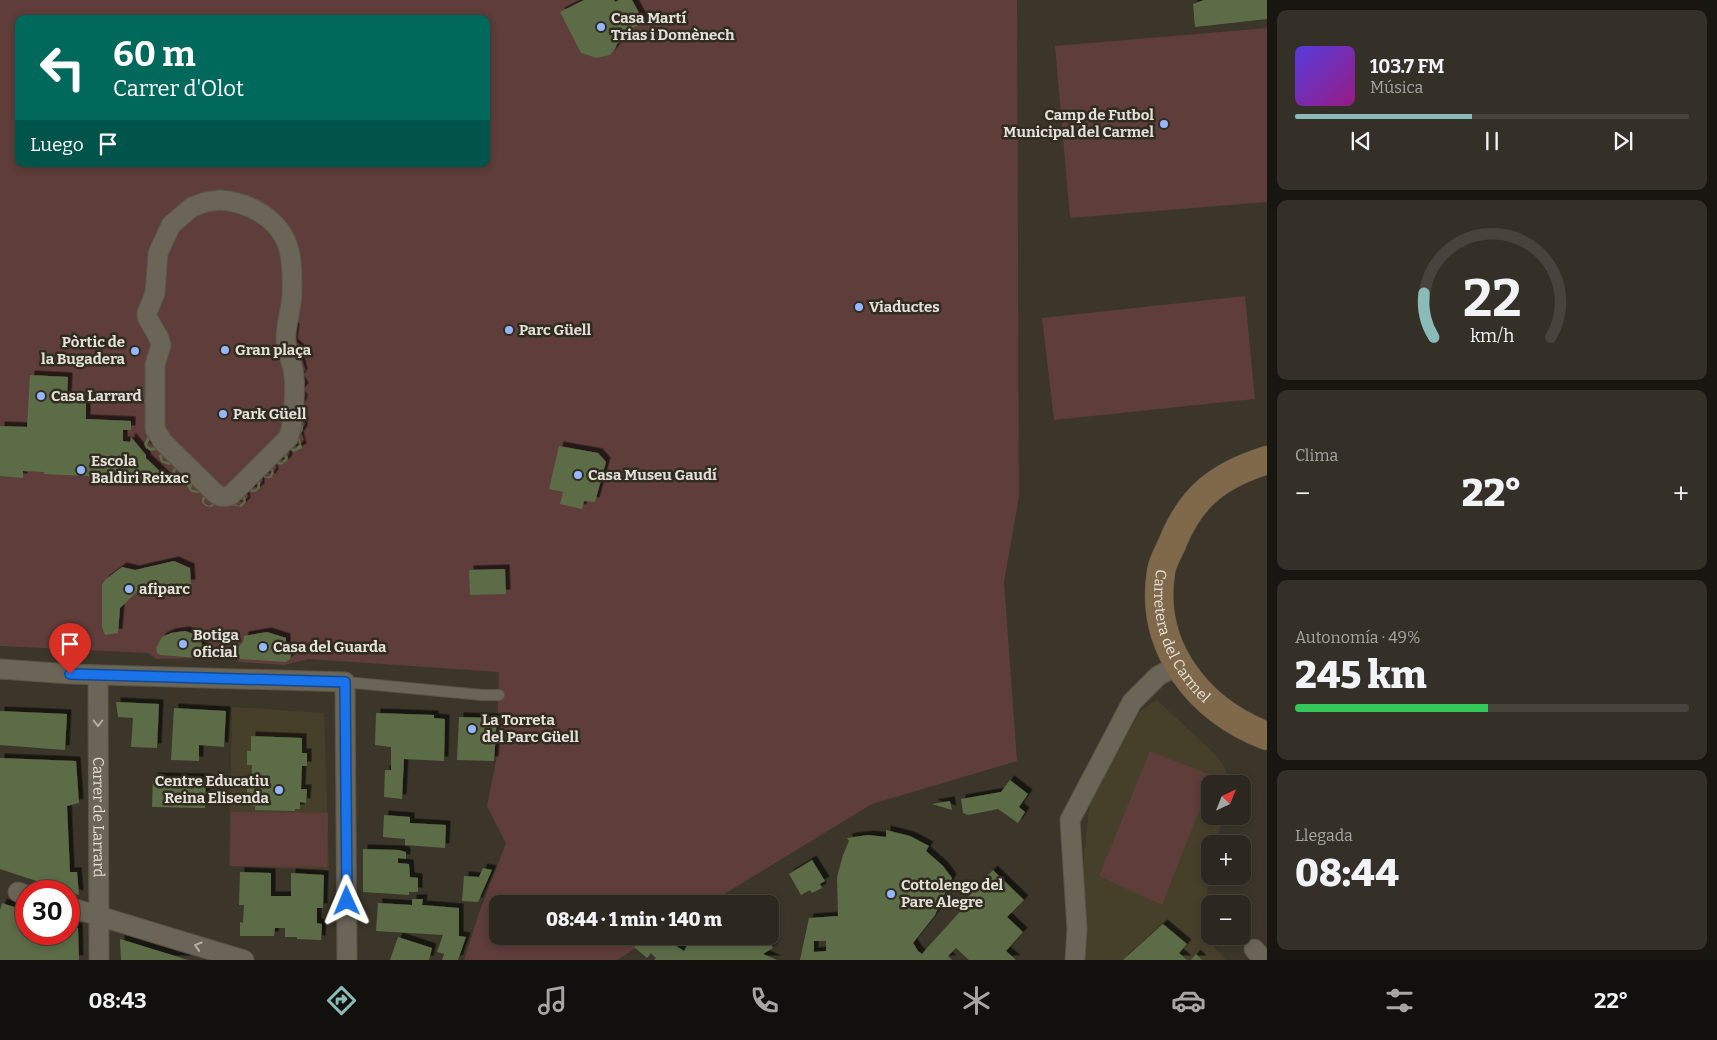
<!DOCTYPE html>
<html lang="es">
<meta charset="utf-8">
<style>
:root{--surface:#2c281f;--page:#343028;--text:#f1f3f6;--muted:#a6a6a4;--line:#48443d;--accent:#8bbbb9}
body{margin:0;font-family:Bitter,serif;background:var(--page);color:var(--text);height:100vh;display:flex;flex-direction:column;font-size:19px;white-space:nowrap}
*{box-sizing:border-box;margin:0}
p{font-size:16px;color:var(--muted)}
.icon{flex:none;width:28px;height:28px;fill:none;stroke:currentColor;stroke-width:2;stroke-linecap:round;stroke-linejoin:round}
.map{position:relative;flex:1;overflow:hidden}
.drawer{display:flex;flex-direction:column;gap:10px;padding:10px;background:#181611;width:450px}
.drawer>*{flex:none}
.hud{position:absolute;left:15px;top:15px;width:475px;height:152px;border-radius:10px;box-shadow:0 2px 8px #0003,0 0 0 1px var(--line);background:#00695c;color:#fff;overflow:hidden}
.needle{width:32px;rotate:43deg}
.buttons{position:absolute;left:1201px;top:775px;display:grid;gap:10px}
.buttons a{display:grid;place-items:center;width:50px;height:50px;border-radius:10px;background:var(--surface);box-shadow:0 2px 8px #0003,0 0 0 1px var(--line);font-size:25px}
.speed{position:absolute;left:15px;top:880px;display:flex;gap:10px;font-size:25px;font-weight:700;text-align:center}
.speed>*{display:grid;place-content:center;width:65px;height:65px;border-radius:50%;background:var(--surface);box-shadow:0 2px 8px #0003,0 0 0 1px var(--line);line-height:1}
.speed .limit{border:8px solid #d22;background:#fff;color:#111}
.pin{position:absolute;display:grid;place-items:center;width:42px;height:42px;color:#fff;margin:-51px -21px;border-radius:50% 50% 50% 0;rotate:-45deg;box-shadow:0 0 5px #0007}
.pin .icon{rotate:45deg}
.me{position:absolute;width:55px;margin:-28px;rotate:359deg;stroke-linejoin:round;filter:drop-shadow(0 0 4px #0008)}
.turn{display:flex;align-items:center;gap:18px;height:105px;padding:0 15px;font-size:22px}
.turn .icon{width:65px;height:65px;stroke-width:2.5}
.turn b{display:block;font-size:35px;line-height:42px}
.then{display:flex;align-items:center;height:48px;padding:0 15px;background:#0003;gap:10px;font-size:19px}
.big{font-size:38px;font-weight:800;line-height:1.1}
.drawer .widget{flex:1;display:flex;flex-direction:column;justify-content:center;gap:8px;min-width:0;padding:0 18px;border-radius:10px;background:var(--page)}
.drawer .dial{align-items:center;gap:0}
.dial svg{height:130px;overflow:visible;fill:none;stroke:var(--line);stroke-width:7;stroke-linecap:round;text-anchor:middle}
.dial text{fill:var(--text);stroke:none}
.song{display:flex;align-items:center;gap:15px}
.cover{width:60px;height:60px;border-radius:8px;background:linear-gradient(135deg,hsl(250 70% 55%),hsl(310 70% 35%))}
.played{height:5px;border-radius:2px;background:linear-gradient(90deg,var(--accent) 45%,var(--line) 45%)}
.keys{display:flex;justify-content:space-around;direction:ltr}
.heat{display:flex;justify-content:space-between;align-items:center;font-size:28px;direction:ltr}
.charge{height:8px;border-radius:4px;background:linear-gradient(90deg,#34c759 49%,var(--line) 0)}
.trip{position:absolute;left:489px;top:895px;width:290px;height:50px;border-radius:10px;background:var(--surface);box-shadow:0 2px 8px #0003,0 0 0 1px var(--line);font-weight:800;line-height:50px;text-align:center}
.tabs{display:flex;height:80px;justify-content:space-around;align-items:center;background:#12100c;color:var(--muted)}
.tabs .icon{width:35px;height:35px}
.tabs .active{color:var(--accent)}
.tabs b{font-size:22px;color:var(--text)}
main{display:flex;flex:1;min-height:0}
.map>svg:first-child{display:block}
</style>
<main>
<div class="map">
<svg width="1267" height="960" viewBox="0 0 1267 960">
<defs>
<filter id="shadow"><feDropShadow dx="4.5" dy="-4.5" stdDeviation="0" flood-color="#0009"/></filter>
</defs>
<rect width="100%" height="100%" fill="#3b3629"/>
<!-- built -->
<g fill="#46402b">
<path d="M1157,700L1219,758L1230,779L1229,784H1210V816H1222L1217,844H1210V876L1200,932L1226,960H1082L1084,856L1090,800L1141,710Z"/>
<path d="M232,707L324,713L329,870L229,866Z"/>
</g>
<!-- green -->
<g fill="#5e3d3a" fill-rule="evenodd">
<path d="M0,0H1017L1019,497L1004,582L1017,761L872,804L708,904H498V936H655L617,960H464L479,913L506,843L487,806L496,761L499,672L309,659L284,665L239,662L230,651L206,649L202,658L156,659L148,653L0,646ZM19,19H486V164H19Z"/>
<path d="M1267,28V202L1070,218L1055,46Z"/>
<path d="M1245,296L1255,399L1054,420L1042,318Z"/>
<path d="M1150,751L1213,776L1162,905L1099,876Z"/>
<path d="M231,812L328,813L327,867L230,866Z"/>
</g>
<!-- building -->
<g fill="#5c6c47" fill-rule="evenodd" filter="url(#shadow)">
<path d="M584,0H614L615,2L619,0H632L644,22L623,33L625,38L617,44L615,49L610,55L596,58L588,55L581,53L560,12Z"/>
<path d="M1204,0H1267V19L1195,27L1193,4Z"/>
<path d="M144,302L146,303L145,306L140,312L141,320L145,322L151,329L156,344L149,356L151,365L148,373L151,380L148,386L151,393L147,400L151,406L147,414L150,421L147,429L151,436L147,445L151,448L160,445L164,446L165,450L162,457L163,461L169,462L174,459L178,462L175,472L177,476L182,477L191,472L194,478L191,489L197,491L203,487L207,490V495L204,500V503L209,506L216,502L223,505L233,503L239,506L244,501L240,492L242,488L247,487L254,490L257,488L258,484L255,477L256,474L261,471L260,473L267,477L270,476L272,471L268,464L271,460L274,459L282,463L285,458L282,450L285,446L295,449L300,444L296,436L301,428L296,423L301,414L297,408L301,399L296,394L301,386L297,380L301,374L297,362L299,355V352L293,347L290,342L293,327L295,328L293,343L301,350L302,356L300,361L303,373L299,379L304,387L299,394L303,399L302,404L299,407L303,416L299,422L303,426V430L299,436L302,448L294,452L289,449H286L285,451L288,458L287,461L281,465L272,462L271,465L274,473L271,478H266L259,475L257,478L260,483V488L255,492L244,491L246,502L241,507L231,505L226,507L216,504L211,507L206,506L202,503V499L206,491L203,490L198,493L191,492L187,486L191,477L187,475L183,479H176L172,472L176,465V462L174,461L169,465L161,462L159,456L162,451V448L151,451L146,448L144,444L148,436L145,427L148,421L145,414L148,408L144,400L148,394L146,386L148,378L146,372L149,366L146,357L154,342L147,328L137,316V311Z"/>
<path d="M30,375L68,377L67,400L86,401V419L131,421V430H123V441L130,442L131,437L146,455V458L169,480L44,474V472L23,471V478L0,476V426L27,427Z"/>
<path d="M559,446L598,453L606,462L595,502L584,501L582,509L560,504L563,492L549,489Z"/>
<path d="M174,561L190,568L191,584L177,585L165,592L138,591L120,608L118,633L105,635L102,627V585L105,580L122,567L135,570Z"/>
<path d="M505,569L506,594L470,595L469,570Z"/>
<path d="M185,631L200,636L203,652L199,658L160,655L157,653L156,648L162,637L171,633Z"/>
<path d="M267,632L286,638V646L291,649L292,652L290,659L286,662L240,659L237,657V648L243,642L244,636Z"/>
<path d="M116,702L159,704L157,748L131,747L133,718L118,717Z"/>
<path d="M174,708L226,711L224,747L199,745V761L171,760Z"/>
<path d="M0,711L67,714L65,750L0,745Z"/>
<path d="M376,713L434,715V718L445,719L444,761L404,759L402,799L384,797L385,770H391V747L375,745Z"/>
<path d="M459,717L497,718L494,761L457,760Z"/>
<path d="M251,736L302,738V753H307V766H302L301,789H307L306,803L300,802V809H295V811L255,810V806H250L251,799H247V788H251L252,765H247V751H251Z"/>
<path d="M0,758L76,761L79,803L67,806L70,872H77L79,895L0,869Z"/>
<path d="M153,777L206,778L205,808L152,807Z"/>
<path d="M1010,780L1028,794L1019,807L1025,812L1018,823L998,809L968,815L963,813L961,799L1001,792Z"/>
<path d="M950,801L952,810L932,804Z"/>
<path d="M384,815L410,817V823L446,825L445,848L405,845V839L383,837Z"/>
<path d="M886,830L910,836L929,846L926,851L943,866L952,878L935,915L913,943L918,951L922,954L927,948L966,905L963,902L993,870L1024,900L1007,917L1023,932L1006,951L1016,960H969L956,948L948,956L952,960H800L809,918L838,916L837,877L843,855L849,841L847,838L868,835L886,837ZM814,941H826V951L814,952Z"/>
<path d="M363,849L399,850L406,852V859L398,858V863L409,864L410,877L418,878V892H409V895L363,892Z"/>
<path d="M812,860L825,881L820,884L822,888L812,893L810,890L801,895L789,874Z"/>
<path d="M483,868L492,870L478,902L462,901L464,876L479,877Z"/>
<path d="M240,872L271,873V896H291V873L324,875L323,908H317V923L322,924L321,940L297,939V937H285V928H275L274,936H240V922L243,923L244,905H239Z"/>
<path d="M412,899H423L422,905L459,908V936L466,937L458,960H442L444,954L437,952L443,935L376,931L378,903L412,905Z"/>
<path d="M2,903L26,911V934H69V925L78,928L79,960H0V910Z"/>
<path d="M1163,924L1187,944L1179,953L1187,960H1123Z"/>
<path d="M652,936H674L670,942L684,951L692,936H766L773,948L763,954L777,960H654L656,958L651,953L647,958L634,947Z"/>
<path d="M398,937L432,948L429,960H390Z"/>
<path d="M120,939L188,960H121Z"/>
<path d="M1196,954L1202,960H1191Z"/>
</g>
<g fill="none" stroke-linecap="round" stroke-linejoin="round">
<defs>
<path id="lane" d="M345,682L482,695H499"/>
<g id="street">
<path d="M220,200C249,202 281,219 289,250C293,264 292,281 292,295C291,311 285,326 286,341C286,351 291,360 293,370C296,384 294,425 288,438L231,495C224,498 220,497 215,493L163,442L155,429V365L161,345L159,338L147,317V313L155,293L158,253L171,225L192,207L206,202Z"/>
<path d="M0,669L70,674L345,682L347,960"/>
<path id="s1" d="M98,675L99,960"/>
<path d="M18,892L26,895"/>
<path d="M69,907L244,960"/>
<path d="M1254,949L1264,960"/>
<path d="M1075,960L1077,929L1070,820L1132,702L1158,676L1178,665"/>
</g>
<g id="secondary">
<path id="s2" d="M1267,460C1219,475 1191,496 1172,544C1168,553 1162,563 1161,572C1149,648 1199,710 1267,736"/>
</g>
</defs>
<!-- lane casing -->
<use href="#lane" stroke="#585549" stroke-width="12"/>
<!-- street casing -->
<use href="#street" stroke="#585549" stroke-width="21"/>
<!-- secondary casing -->
<use href="#secondary" stroke="#585549" stroke-width="29"/>
<!-- lane -->
<use href="#lane" stroke="#6a6556" stroke-width="10"/>
<!-- street -->
<use href="#street" stroke="#6a6556" stroke-width="19"/>
<!-- secondary -->
<use href="#secondary" stroke="#80684b" stroke-width="28"/>
</g>
<!-- one-way arrows -->
<defs><path id="oneway-chevron" d="M-2-3.5L2.5 0L-2 3.5" fill="none" stroke-width="1.6" stroke-linecap="round" stroke-linejoin="round" transform="scale(1.25)"/></defs>
<g stroke="#b3afa4">
<use href="#oneway-chevron" transform="translate(98 723) rotate(90)"/>
<use href="#oneway-chevron" transform="translate(198 946) rotate(-163)"/>
</g>
<g fill="none" stroke-linecap="round" stroke-linejoin="round">
<defs>
<path id="route" d="M70,674L345,682L347,901"/>
</defs>
<!-- route casing -->
<use href="#route" stroke="#114b97" stroke-width="12"/>
<!-- route -->
<use href="#route" stroke="#1a73e8" stroke-width="9"/>
</g>
<!-- markers -->
<g fill="#94b7fd" stroke="#312c1f" stroke-width="2">
<circle cx="601" cy="27" r="5"/>
<circle cx="1164" cy="124" r="5"/>
<circle cx="859" cy="307" r="5"/>
<circle cx="509" cy="330" r="5"/>
<circle cx="225" cy="350" r="5"/>
<circle cx="135" cy="351" r="5"/>
<circle cx="41" cy="396" r="5"/>
<circle cx="223" cy="414" r="5"/>
<circle cx="81" cy="470" r="5"/>
<circle cx="578" cy="475" r="5"/>
<circle cx="129" cy="589" r="5"/>
<circle cx="183" cy="644" r="5"/>
<circle cx="263" cy="647" r="5"/>
<circle cx="472" cy="729" r="5"/>
<circle cx="279" cy="790" r="5"/>
<circle cx="891" cy="894" r="5"/>
</g>
<g text-anchor="middle" dominant-baseline="central" stroke-width="5" stroke-linejoin="round" paint-order="stroke">
<!-- poi labels -->
<g font-size="15" font-weight="bold" fill="#e3e1d8" stroke="#312c1f" text-anchor="start">
<text x="611" y="18">Casa Martí<tspan x="611" dy="17">Trias i Domènech</tspan></text>
<text x="1154" y="115" text-anchor="end">Camp de Futbol<tspan x="1154" dy="17">Municipal del Carmel</tspan></text>
<text x="869" y="307">Viaductes</text>
<text x="519" y="330">Parc Güell</text>
<text x="125" y="342" text-anchor="end">Pòrtic de<tspan x="125" dy="17">la Bugadera</tspan></text>
<text x="235" y="350">Gran plaça</text>
<text x="51" y="396">Casa Larrard</text>
<text x="233" y="414">Park Güell</text>
<text x="91" y="461">Escola<tspan x="91" dy="17">Baldiri Reixac</tspan></text>
<text x="588" y="475">Casa Museu Gaudí</text>
<text x="139" y="589">afiparc</text>
<text x="193" y="635">Botiga<tspan x="193" dy="17">oficial</tspan></text>
<text x="273" y="647">Casa del Guarda</text>
<text x="482" y="720">La Torreta<tspan x="482" dy="17">del Parc Güell</tspan></text>
<text x="269" y="781" text-anchor="end">Centre Educatiu<tspan x="269" dy="17">Reina Elisenda</tspan></text>
<text x="901" y="885">Cottolengo del<tspan x="901" dy="17">Pare Alegre</tspan></text>
</g>
<!-- street labels -->
<g font-size="15" fill="#e3e1d8" stroke="#312c1f">
<text stroke="none"><textPath href="#s2" startOffset="232">Carretera del Carmel</textPath></text>
<text stroke="none"><textPath href="#s1" startOffset="142">Carrer de Larrard</textPath></text>
</g>
</g>
</svg>
<div class="buttons">
<a><svg class="needle" viewBox="-14 -14 28 28"><path d="M0-13l5 13h-10z" fill="#e53935"/><path d="M0 13l5-13h-10z" fill="#a6a6a4"/></svg></a>
<a>+</a>
<a>−</a>
</div>
<div class="speed"><div class="limit">30</div></div>
<div class="pin" style="left:70px;top:674px;background:#d93025"><svg class="icon" aria-label="arrive" viewBox="0 0 24 24"><path d="M6 21V4h12l-3 4 3 4H6"/></svg></div>
<svg class="me" style="left:347px;top:901px" viewBox="-20 -20 40 40"><path d="M0-17L14 15 0 8-14 15z" fill="#1a73e8" stroke="#fff" stroke-width="4"/></svg>
<div class="trip">08:44 · 1 min · 140 m</div>
<div class="hud">
<div class="turn"><svg class="icon" aria-label="left" viewBox="0 0 24 24"><path d="M17 20v-9H6M10 6l-5 5 5 5"/></svg><div><b>60 m</b>Carrer d'Olot</div></div>
<div class="then">Luego<svg class="icon" aria-label="arrive" viewBox="0 0 24 24"><path d="M6 21V4h12l-3 4 3 4H6"/></svg></div>
</div>
</div>
<section class="drawer">
<div class="widget">
<div class="song"><i class="cover"></i><div><b>103.7 FM</b><p>Música</p></div></div>
<div class="played"></div>
<div class="keys"><svg class="icon" aria-label="previous" viewBox="0 0 24 24"><path d="M18 5L8 12l10 7zM5 5v14"/></svg><svg class="icon" aria-label="pause" viewBox="0 0 24 24"><path d="M8 5v14M16 5v14"/></svg><svg class="icon" aria-label="next" viewBox="0 0 24 24"><path d="M6 5l10 7-10 7zM19 5v14"/></svg></div>
</div>
<div class="widget dial"><svg viewBox="0 0 100 80">
<path d="M14 69A42 42 0 1 1 86 69"/>
<path d="M14 69A42 42 0 0 1 8 42" stroke="#8bbbb9"/>
<text x="50" y="56" font-size="32" font-weight="700">22</text>
<text x="50" y="72" font-size="11">km/h</text>
</svg></div>
<div class="widget"><p>Clima</p>
<div class="heat"><a>−</a><b class="big">22°</b><a>+</a></div>
</div>
<div class="widget"><p>Autonomía · 49%</p><b class="big">245 km</b><div class="charge"></div></div>
<div class="widget"><p>Llegada</p><b class="big">08:44</b></div>
</section>
</main>
<nav class="tabs">
<b>08:43</b>
<svg class="icon active" aria-label="directions" viewBox="0 0 24 24"><path d="M12 3l9 9-9 9-9-9zM9 14v-3h6M13 9l2 2-2 2"/></svg>
<svg class="icon" aria-label="music" viewBox="0 0 24 24"><path d="M9 18V5l10-2v13"/><circle cx="6" cy="18" r="3"/><circle cx="16" cy="16" r="3"/></svg>
<svg class="icon" aria-label="phone" viewBox="0 0 24 24"><path d="M5 4h4l2 5-3 2q2 4 5 5l2-3 5 2v4C11 20 4 13 5 4z"/></svg>
<svg class="icon" aria-label="climate" viewBox="0 0 24 24"><path d="M12 3v18M4 7l16 10M4 17L20 7"/></svg>
<svg class="icon" aria-label="car" viewBox="0 0 24 24"><path d="M5 17H2v-5l4-1 3-4h7l3 4 3 1v5h-3M9 17h6M6 11h13"/><circle cx="7" cy="17" r="2"/><circle cx="17" cy="17" r="2"/></svg>
<svg class="icon" aria-label="filters" viewBox="0 0 24 24"><path d="M4 7h16M4 17h16"/><circle cx="9" cy="7" r="2"/><circle cx="15" cy="17" r="2"/></svg>
<b>22°</b>
</nav>
